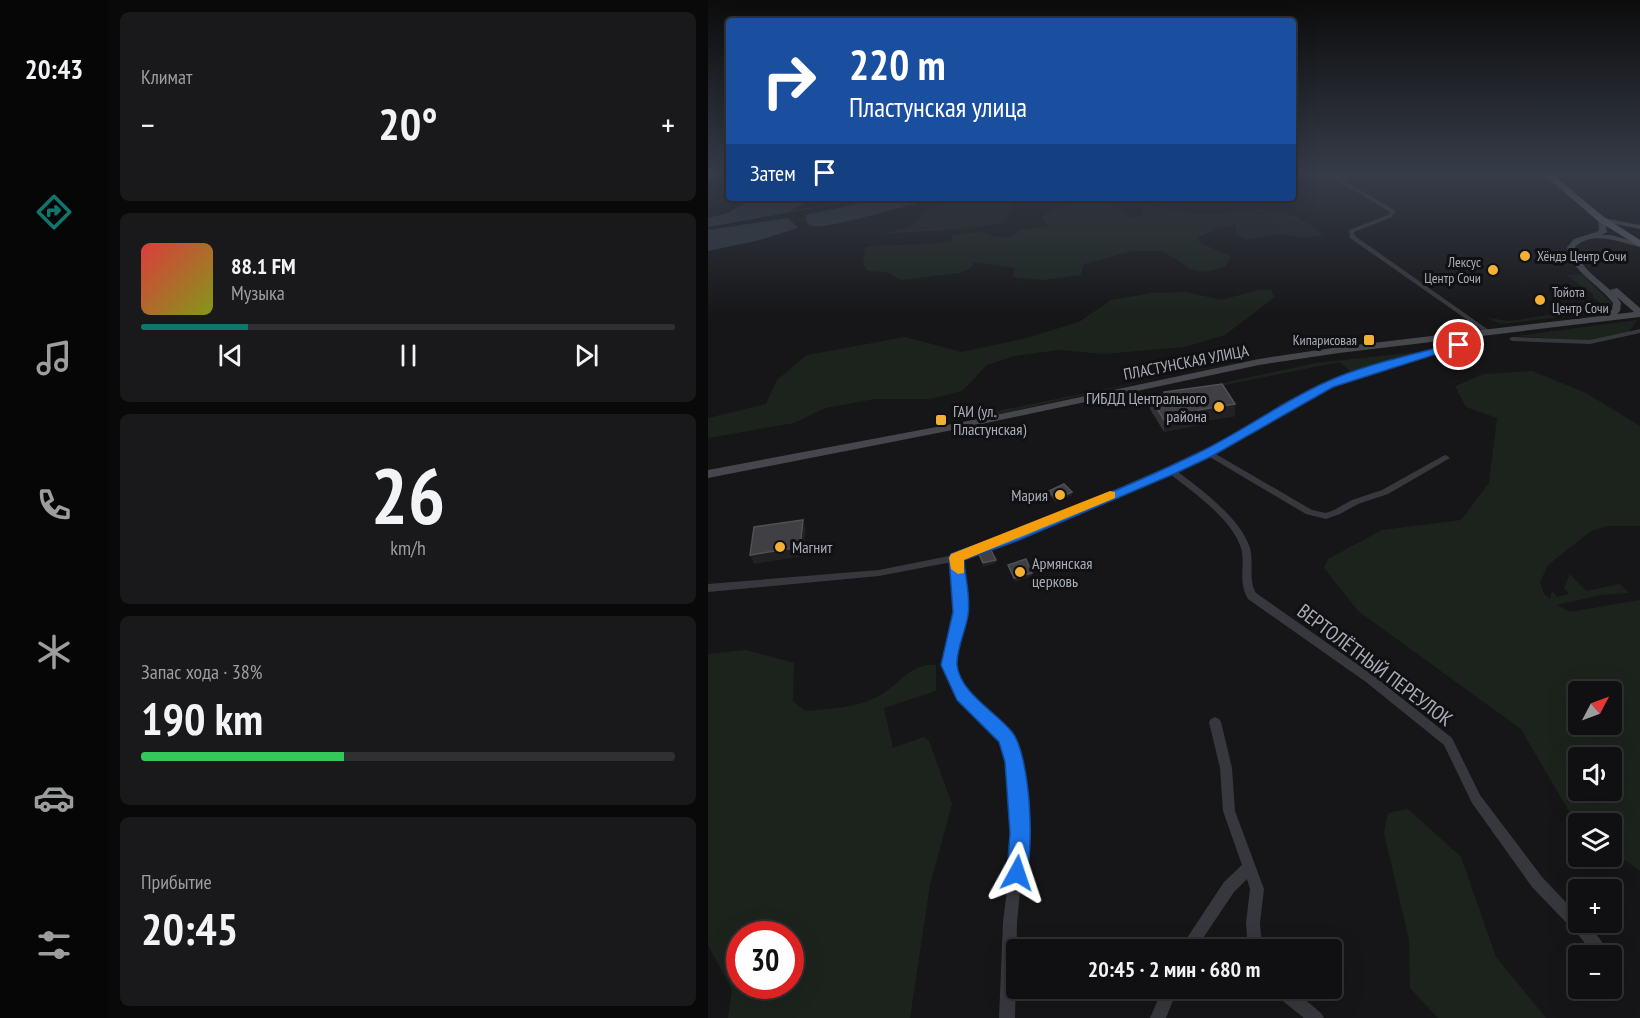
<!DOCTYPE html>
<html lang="ru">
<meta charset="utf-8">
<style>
:root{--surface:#101012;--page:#19191b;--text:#f1f3f6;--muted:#9c9d9f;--line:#303032;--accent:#0f766e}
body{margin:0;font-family:"PT Sans Narrow",sans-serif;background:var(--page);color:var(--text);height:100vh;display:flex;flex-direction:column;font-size:22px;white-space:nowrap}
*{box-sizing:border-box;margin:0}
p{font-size:20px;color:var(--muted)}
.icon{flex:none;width:33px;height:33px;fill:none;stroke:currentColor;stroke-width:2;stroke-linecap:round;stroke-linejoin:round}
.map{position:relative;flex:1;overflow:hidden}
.sheet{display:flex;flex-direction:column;gap:12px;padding:12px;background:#09090a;width:600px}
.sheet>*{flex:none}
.guide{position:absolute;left:18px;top:18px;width:570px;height:183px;border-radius:6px;box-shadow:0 6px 24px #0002,0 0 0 2px var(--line);background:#1a4fa0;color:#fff;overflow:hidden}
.needle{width:39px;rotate:49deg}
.controls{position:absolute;left:860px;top:681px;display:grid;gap:12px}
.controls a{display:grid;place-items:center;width:54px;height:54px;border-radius:6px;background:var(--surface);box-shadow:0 6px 24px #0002,0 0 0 2px var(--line);font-size:30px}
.speed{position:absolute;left:18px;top:921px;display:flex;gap:12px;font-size:30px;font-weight:700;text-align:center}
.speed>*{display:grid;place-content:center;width:78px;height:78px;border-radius:50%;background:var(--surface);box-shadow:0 6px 24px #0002,0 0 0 2px var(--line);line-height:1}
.speed .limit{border:9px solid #d22;background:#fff;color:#111}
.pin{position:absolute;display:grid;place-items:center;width:51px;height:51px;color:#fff;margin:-26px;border:3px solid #fff;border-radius:50%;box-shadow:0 2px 6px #0007}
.me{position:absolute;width:66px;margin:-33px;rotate:5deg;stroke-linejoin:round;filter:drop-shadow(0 0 4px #0008)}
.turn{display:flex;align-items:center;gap:21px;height:126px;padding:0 24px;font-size:27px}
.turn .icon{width:78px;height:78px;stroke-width:2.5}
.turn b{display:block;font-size:42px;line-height:51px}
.then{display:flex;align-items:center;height:57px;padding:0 24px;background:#0003;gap:12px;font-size:22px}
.big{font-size:45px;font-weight:700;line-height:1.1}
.sheet .tile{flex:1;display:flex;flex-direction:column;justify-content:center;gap:9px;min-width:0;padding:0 21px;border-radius:9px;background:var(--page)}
.sheet .dial{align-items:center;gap:0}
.dial b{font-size:78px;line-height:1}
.song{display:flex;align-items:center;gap:18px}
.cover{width:72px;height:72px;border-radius:9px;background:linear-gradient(135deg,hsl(0 70% 55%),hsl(70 70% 35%))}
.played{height:6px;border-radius:3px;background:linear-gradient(90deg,var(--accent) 20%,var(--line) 20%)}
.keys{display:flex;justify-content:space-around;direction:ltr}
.heat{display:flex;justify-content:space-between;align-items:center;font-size:33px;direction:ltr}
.charge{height:9px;border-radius:4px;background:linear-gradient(90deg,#34c759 38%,var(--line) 0)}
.trip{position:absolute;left:298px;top:939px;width:336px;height:60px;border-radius:6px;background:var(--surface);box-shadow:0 6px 24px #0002,0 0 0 2px var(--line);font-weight:700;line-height:60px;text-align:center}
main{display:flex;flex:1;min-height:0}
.tabs{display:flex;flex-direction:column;width:108px;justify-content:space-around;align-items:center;background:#060607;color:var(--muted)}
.tabs .icon{width:42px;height:42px}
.tabs .selected{color:var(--accent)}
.tabs b{font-size:27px;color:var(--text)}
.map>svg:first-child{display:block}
</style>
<main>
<nav class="tabs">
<b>20:43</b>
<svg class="icon selected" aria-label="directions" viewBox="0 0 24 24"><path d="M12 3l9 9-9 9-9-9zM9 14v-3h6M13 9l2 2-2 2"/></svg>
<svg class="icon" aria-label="music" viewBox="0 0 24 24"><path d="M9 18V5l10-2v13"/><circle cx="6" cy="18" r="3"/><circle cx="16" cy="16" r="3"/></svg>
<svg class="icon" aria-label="phone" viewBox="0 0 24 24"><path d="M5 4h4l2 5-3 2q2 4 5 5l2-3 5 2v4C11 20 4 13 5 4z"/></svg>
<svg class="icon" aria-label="climate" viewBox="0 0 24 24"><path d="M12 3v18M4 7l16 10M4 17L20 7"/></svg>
<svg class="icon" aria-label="car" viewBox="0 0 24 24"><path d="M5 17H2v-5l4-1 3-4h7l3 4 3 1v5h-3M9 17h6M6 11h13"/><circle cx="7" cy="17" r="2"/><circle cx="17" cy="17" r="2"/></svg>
<svg class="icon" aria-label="filters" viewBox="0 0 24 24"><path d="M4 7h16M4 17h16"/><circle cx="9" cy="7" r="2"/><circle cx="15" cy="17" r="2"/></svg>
</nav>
<section class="sheet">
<div class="tile"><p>Климат</p>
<div class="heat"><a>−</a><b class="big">20°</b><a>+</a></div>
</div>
<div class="tile">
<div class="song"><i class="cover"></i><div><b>88.1 FM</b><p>Музыка</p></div></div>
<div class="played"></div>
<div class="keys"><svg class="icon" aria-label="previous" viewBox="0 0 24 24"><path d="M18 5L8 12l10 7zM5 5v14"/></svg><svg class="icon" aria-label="pause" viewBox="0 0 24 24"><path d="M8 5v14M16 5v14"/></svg><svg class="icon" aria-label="next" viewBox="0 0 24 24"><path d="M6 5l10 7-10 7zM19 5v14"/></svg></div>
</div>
<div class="tile dial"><b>26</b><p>km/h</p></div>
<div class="tile"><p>Запас хода · 38%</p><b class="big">190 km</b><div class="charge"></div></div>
<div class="tile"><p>Прибытие</p><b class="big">20:45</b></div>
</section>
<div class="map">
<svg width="932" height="1018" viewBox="0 0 932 1018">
<rect width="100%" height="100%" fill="#161618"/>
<!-- green -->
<g fill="#1c231d" fill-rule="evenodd">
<path d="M256,198H297L304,209L293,223L254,229L171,234C190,230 208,229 218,210Z"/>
<path d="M450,198H558L562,201C525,203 486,207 450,198Z"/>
<path d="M401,202L421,217L434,216L437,205C454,207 472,212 488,213C546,215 565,192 616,236L593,237L570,234L538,240L528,234V225L510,228L489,238L492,243L523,256L518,266C481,280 483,265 453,251H425L376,264L373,275L335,280L304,277L307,268L266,262L264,267L252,273L193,280L178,272L159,271L155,263L157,247C186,243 214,247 243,241L244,235L272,232L290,237H303L312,230L340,226L334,217C351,201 378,204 401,202Z"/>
<path d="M873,274L904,303L902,309L894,312L793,324L779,318L802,321L889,307L892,303L884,296L886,295L858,275Z"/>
<path d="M551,290H563L567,297L517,335L476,347L396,354L351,350L306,356L279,365L254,391L222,399H167L117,408L86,423L0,438V418L58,404L69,380L99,355L197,337L254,352L315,339L371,322L403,300L443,293L478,292L513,300Z"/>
<path d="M929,320L921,332L880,341L809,336Z"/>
<path d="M650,342L464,375L282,416L251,419L494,369Z"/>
<path d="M709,352L620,383L573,408L570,405L642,371L631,362L507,387L510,384L608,363Z"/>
<path d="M824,371L878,393L932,426V526H899L883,531L840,565L832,582L836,594L842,599L844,591L849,597L861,594L856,588L862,574L878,591L912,584L921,593L893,595L849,605L862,612L932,600V871L903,850V824L869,825L813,729L650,611L616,568L620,559L674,530L753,520L781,483L789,418L758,407L747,386L776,374ZM870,692H903V724H870ZM870,758H903V790H870Z"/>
<path d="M38,650L86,663L85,701L97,711C121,709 147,708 169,697C190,687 202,662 228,665V691L176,708L185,748L216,737L221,741L244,804L222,885L202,1018H20L24,990L0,945V654ZM32,934H82V986H32Z"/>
<path d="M700,809L753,857L788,957L838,1018H730L702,988L701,940L676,833L680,813Z"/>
</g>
<!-- water -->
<g fill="#2c353c">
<path d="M45,198H60L55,203L73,198H106L82,211L161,198L0,227V218L20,213Z"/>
<path d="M177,198H213L206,204C190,208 115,230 104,226C98,224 98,220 97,215Z"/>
<path d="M80,218L90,228L48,241L0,251V230Z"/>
</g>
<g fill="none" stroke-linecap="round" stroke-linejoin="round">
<!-- minor -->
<g fill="#37383d" fill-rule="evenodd">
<path d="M617,173H623L688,211L684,217L646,232L647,236L782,331V333H778L642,238L641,230L680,215L682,212Z"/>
<path d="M932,329V333L882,344L804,341L801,339L804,337L882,340Z"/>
<path d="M751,343L755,345L753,346L714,357L624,387L506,453L604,510L618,513L626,510L644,500L674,490L735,456L738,455L742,458L680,494L650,504L632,514L618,519L598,514L500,456L469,471C493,490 532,517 542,548C546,563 540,579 548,593L666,676L744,738L772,795L834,877L870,915V922H878C886,931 897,944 901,956H886L873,938L824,887L764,803L736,745L658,682L540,599C529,579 538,567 533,548C524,519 485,492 462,474L309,538L253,560L258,613L246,656V665L259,693L302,735L304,738L312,762L318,833L309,922L307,1018H291L295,922L306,833L300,762L293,741L251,699L236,665V656L248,613L244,562L171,576L0,592V584L171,570L246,555L303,534L497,451L618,383L708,353Z"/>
<path d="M507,717L511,719L513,722L524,768L527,811L556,889L552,923L554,950H540L538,923L542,889L539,879L526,892L487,950H471L516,882L534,865L515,811L512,768L501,722L503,719Z"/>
<path d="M455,988H470L458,1018H442Z"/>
<path d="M563,988H583L613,1013L616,1018H596L565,993Z"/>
</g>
<!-- secondary -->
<path fill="#45474d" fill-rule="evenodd" d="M890,217L932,225V229L897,222L899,232L894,235H903L932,243V247C912,242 884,230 867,247C871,267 888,277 902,290L909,288L932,308V317L631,353L551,365L255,428L0,478V470L255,422L551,359L631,347L893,316L904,310L905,303C890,283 864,273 859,247L866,239L891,231ZM909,297L926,312L909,314L912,311L913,303Z"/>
<!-- trunk -->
<path fill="#5b5e65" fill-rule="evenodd" d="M834,173H843L896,217L932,240V247L890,221Z"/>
</g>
<!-- wall -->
<g fill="#323236">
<path d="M456,392L527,404V416L491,422V425L456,432L442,409V397L456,394Z"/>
<path d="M341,491L364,492V495L348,502L341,494Z"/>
</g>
<!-- shaded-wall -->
<g fill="#212124">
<path d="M527,404V416L491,422V425L456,432V420L490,410Z"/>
<path d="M364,492V495L348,502V499Z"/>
<path d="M95,520L98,530L95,556L46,564L42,555Z"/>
<path d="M288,560V563L275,567V563Z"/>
<path d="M324,573V576L307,582L306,578Z"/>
</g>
<!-- building -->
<g fill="#3f3f44" stroke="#4f5156" stroke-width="1.5">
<path d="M514,384L527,404L490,410L491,413L456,420L442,397L457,394L456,392Z"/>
<path d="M356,484L364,492L348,499L341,491Z"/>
<path d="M95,520L92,547L42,555L46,527Z"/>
<path d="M282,548L288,560L275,563L270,552Z"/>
<path d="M318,559L324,573L306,578L300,565Z"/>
</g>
<!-- sky -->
<linearGradient id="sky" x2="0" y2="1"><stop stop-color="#0c0c0d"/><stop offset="0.55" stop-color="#363c48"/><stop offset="1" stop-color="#363c48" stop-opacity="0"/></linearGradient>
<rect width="932" height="316" fill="url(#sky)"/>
<!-- route -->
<path fill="#1a73e8" stroke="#114b97" stroke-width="1.5" d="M748,343L757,345L625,387L504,456L468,473L311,540L256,560C257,577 263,598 260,615C258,630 248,650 249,665C252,693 288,712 304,732C322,754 328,853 316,880L309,883L302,880L299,873L302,833L297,762L291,742L249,700L233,665L245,612L241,558L243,554C327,524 412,491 492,452C535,431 574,402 616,383C657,364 704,355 748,343Z"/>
<!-- slow -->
<path fill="#f59e0b" d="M402,491L407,492V498L256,560V573L250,574L243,569L241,558L243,554Z"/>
<!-- markers -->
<g fill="#f2b134" stroke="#111113" stroke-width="2">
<circle cx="817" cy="256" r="6"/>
<circle cx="785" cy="270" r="6"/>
<circle cx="832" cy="300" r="6"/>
<rect x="655" y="334" width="12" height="12" rx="3"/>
<circle cx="511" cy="407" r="6"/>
<rect x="227" y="414" width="12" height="12" rx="3"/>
<circle cx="352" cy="495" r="6"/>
<circle cx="72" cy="547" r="6"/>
<circle cx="312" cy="572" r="6"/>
</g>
<g text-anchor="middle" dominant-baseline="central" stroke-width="6" stroke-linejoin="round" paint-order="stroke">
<!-- far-poi labels -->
<g font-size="14" fill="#a8adb8" stroke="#111113" text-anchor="start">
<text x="829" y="256">Хёндэ Центр Сочи</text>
<text x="773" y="262" text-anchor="end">Лексус<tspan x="773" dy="16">Центр Сочи</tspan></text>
<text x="844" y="292">Тойота<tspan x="844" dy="16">Центр Сочи</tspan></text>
<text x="649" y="340" text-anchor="end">Кипарисовая</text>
</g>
<!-- street labels -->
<g font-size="16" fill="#a8adb8" stroke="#111113">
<text transform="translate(478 362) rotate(-11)">ПЛАСТУНСКАЯ УЛИЦА</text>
</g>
<!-- poi labels -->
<g font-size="16" fill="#a8adb8" stroke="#111113" text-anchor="start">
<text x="499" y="398" text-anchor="end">ГИБДД Центрального<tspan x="499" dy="18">района</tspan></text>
<text x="245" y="411">ГАИ (ул.<tspan x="245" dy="18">Пластунская)</tspan></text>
<text x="340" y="495" text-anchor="end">Мария</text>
<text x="84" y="547">Магнит</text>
<text x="324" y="563">Армянская<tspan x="324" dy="18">церковь</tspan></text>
</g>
<!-- near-street labels -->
<g font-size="20" fill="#a8adb8" stroke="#111113">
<text transform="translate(667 665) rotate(37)">ВЕРТОЛЁТНЫЙ ПЕРЕУЛОК</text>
</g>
</g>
</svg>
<div class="controls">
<a><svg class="needle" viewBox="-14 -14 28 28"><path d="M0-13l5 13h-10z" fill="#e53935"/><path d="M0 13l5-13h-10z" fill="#9c9d9f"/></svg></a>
<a><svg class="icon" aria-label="sound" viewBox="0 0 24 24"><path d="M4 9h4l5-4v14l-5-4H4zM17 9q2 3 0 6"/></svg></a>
<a><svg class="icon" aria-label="layers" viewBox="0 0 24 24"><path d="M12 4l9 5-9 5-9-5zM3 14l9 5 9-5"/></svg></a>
<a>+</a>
<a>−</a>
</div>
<div class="speed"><div class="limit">30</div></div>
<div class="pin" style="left:751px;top:345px;background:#d93025"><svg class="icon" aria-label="arrive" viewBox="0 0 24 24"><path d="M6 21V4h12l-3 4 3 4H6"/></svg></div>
<svg class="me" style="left:309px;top:873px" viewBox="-20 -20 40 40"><path d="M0-17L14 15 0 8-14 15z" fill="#1a73e8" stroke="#fff" stroke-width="4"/></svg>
<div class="trip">20:45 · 2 мин · 680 m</div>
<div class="guide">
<div class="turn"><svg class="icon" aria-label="right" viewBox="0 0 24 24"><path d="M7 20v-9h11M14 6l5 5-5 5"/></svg><div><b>220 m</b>Пластунская улица</div></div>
<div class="then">Затем<svg class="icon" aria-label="arrive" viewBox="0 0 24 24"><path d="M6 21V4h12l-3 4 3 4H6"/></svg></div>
</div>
</div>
</main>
